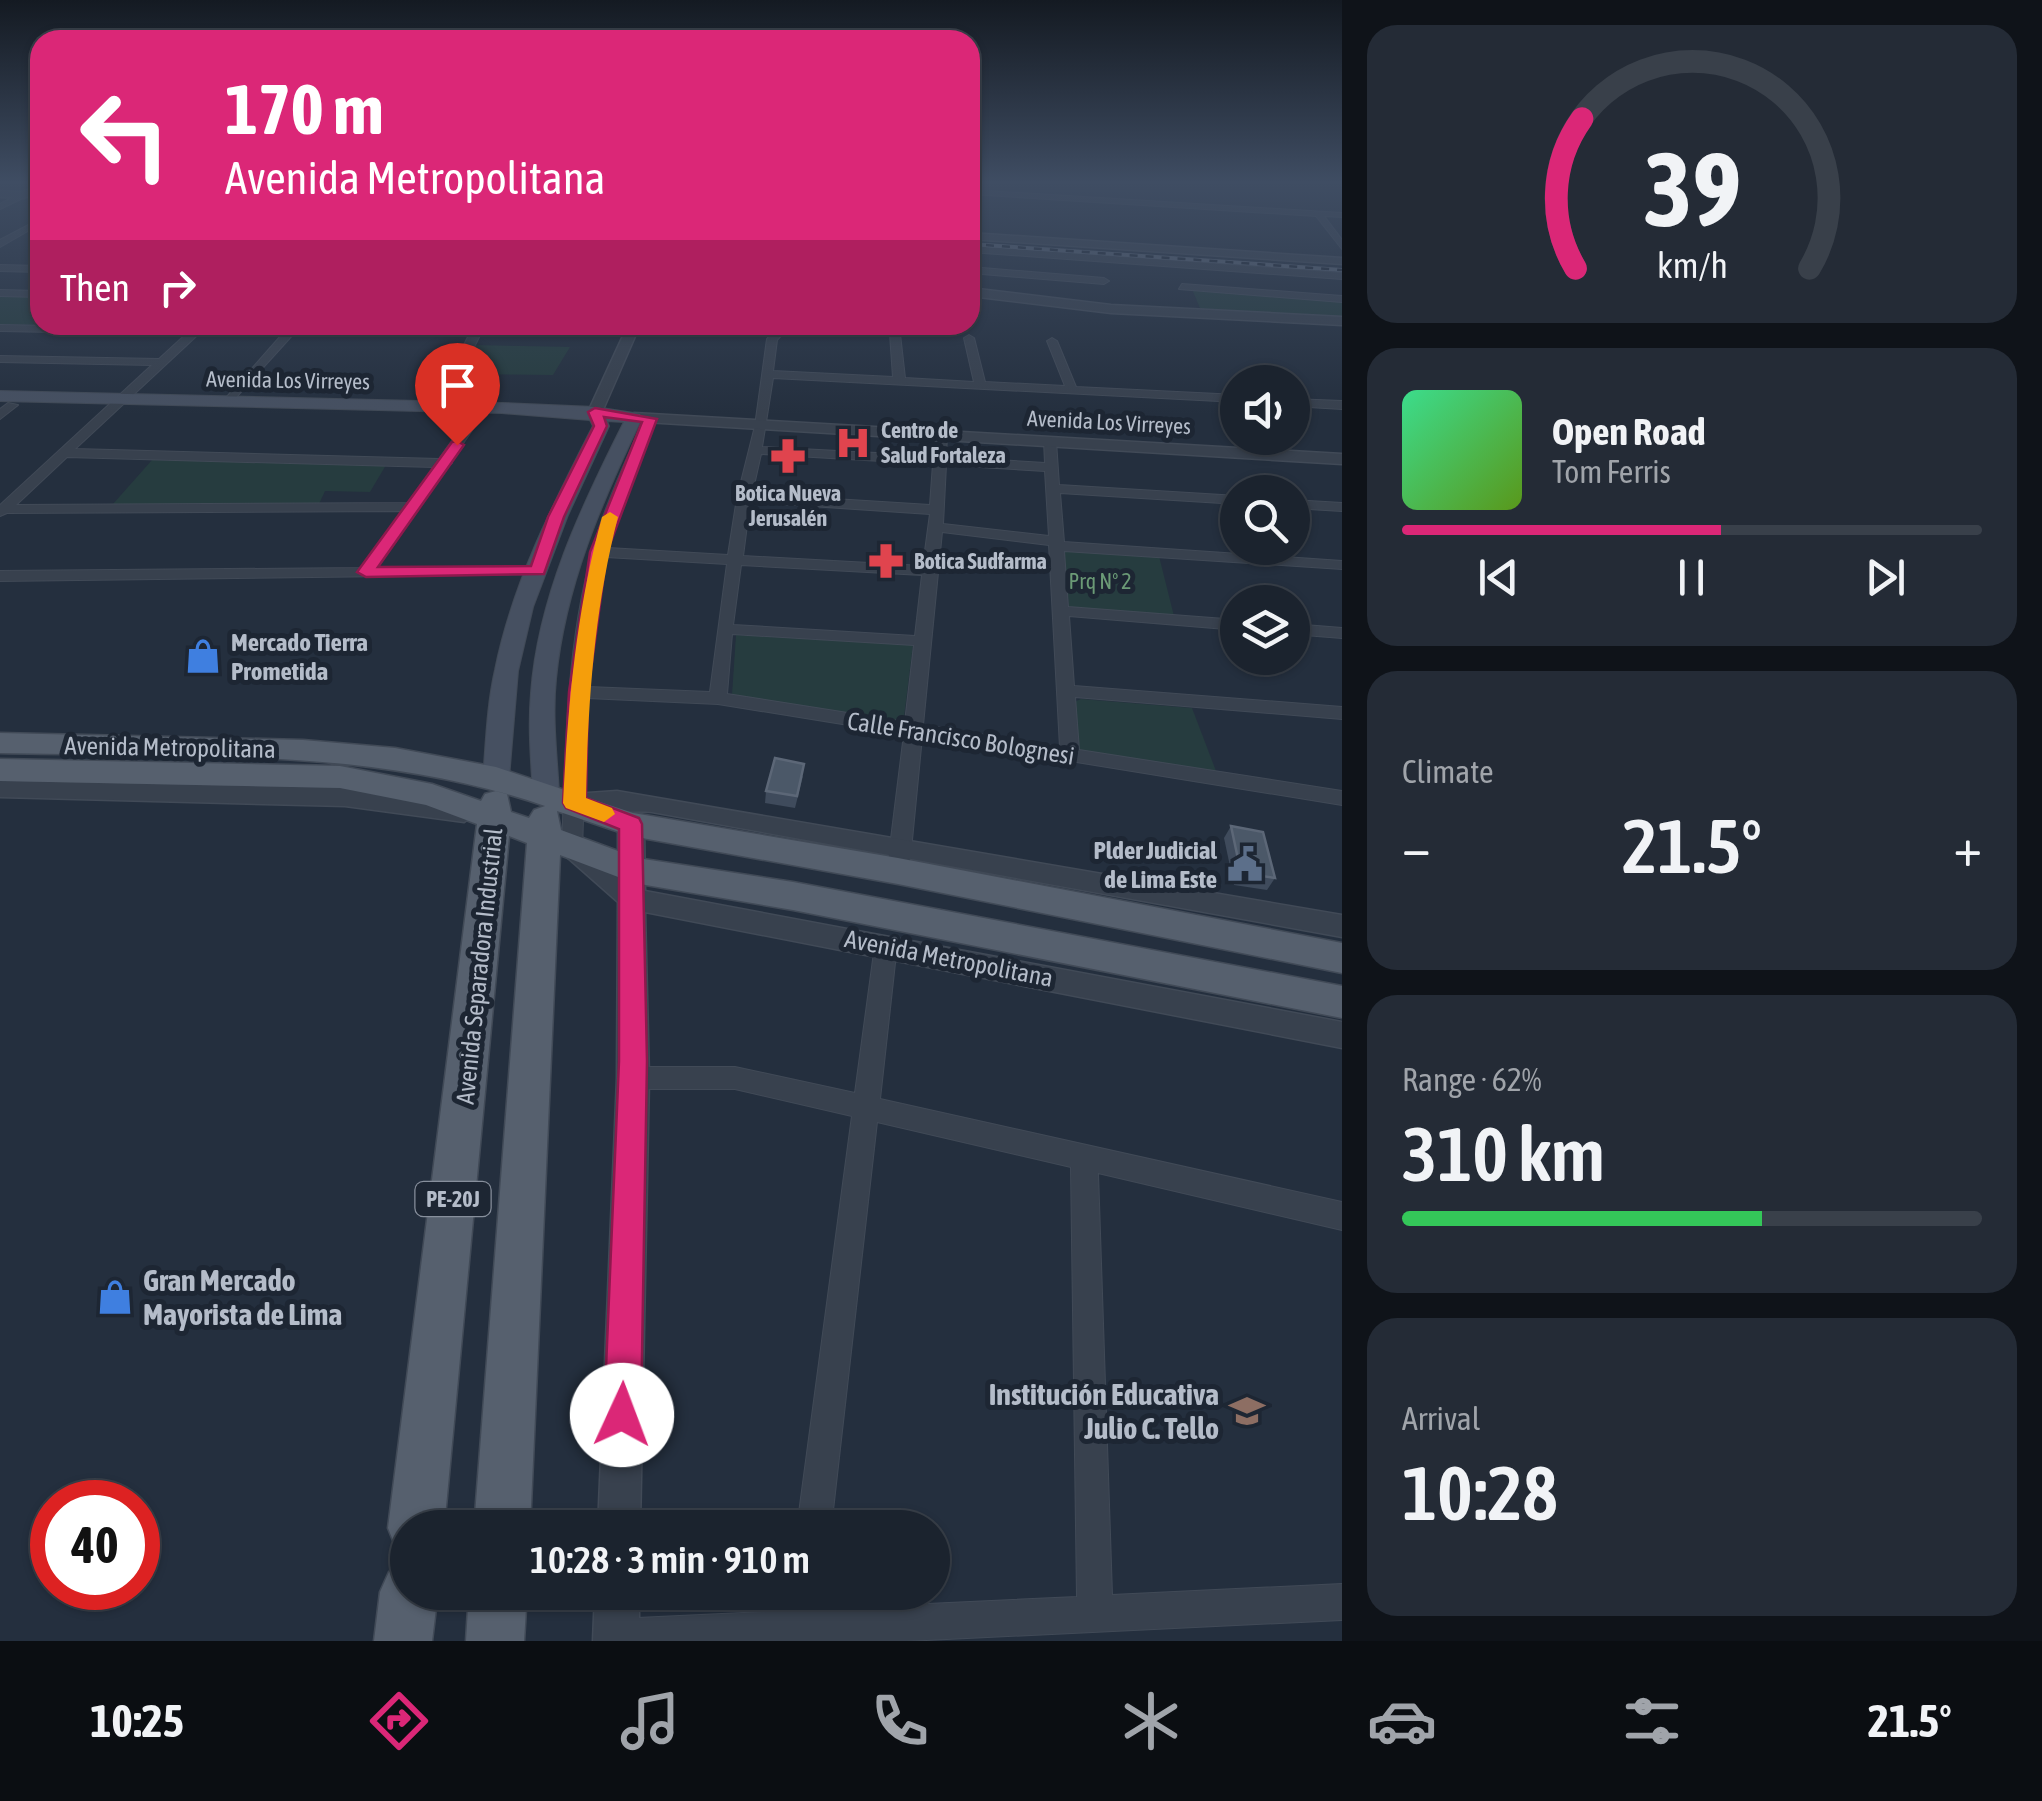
<!DOCTYPE html>
<meta charset="utf-8">
<style>
:root{--surface:#1b232e;--page:#242b36;--text:#f1f3f6;--muted:#a0a4aa;--line:#39404a;--accent:#db2777}
body{margin:0;font-family:"Asap Condensed",sans-serif;background:var(--page);color:var(--text);height:100vh;display:flex;flex-direction:column;font-size:38px;white-space:nowrap}
*{box-sizing:border-box;margin:0}
p{font-size:32px;color:var(--muted)}
.icon{flex:none;width:55px;height:55px;fill:none;stroke:currentColor;stroke-width:2;stroke-linecap:round;stroke-linejoin:round}
.map{position:relative;flex:1;overflow:hidden}
.panel{display:flex;flex-direction:column;gap:25px;padding:25px;background:#0f1319;width:700px}
.panel>*{flex:none}
.top-card{position:absolute;left:30px;top:30px;width:950px;height:305px;border-radius:30px;box-shadow:0 2px 8px #0004,0 0 0 2px var(--line);background:#db2777;color:#fff;overflow:hidden}
.controls{position:absolute;left:1220px;top:365px;display:grid;gap:20px}
.controls a{display:grid;place-items:center;width:90px;height:90px;border-radius:50%;background:var(--surface);box-shadow:0 2px 8px #0004,0 0 0 2px var(--line);font-size:50px}
.speed{position:absolute;left:30px;top:1480px;display:flex;gap:20px;font-size:50px;font-weight:700;text-align:center}
.speed>*{display:grid;place-content:center;width:130px;height:130px;border-radius:50%;background:var(--surface);box-shadow:0 2px 8px #0004,0 0 0 2px var(--line);line-height:1}
.speed .limit{border:15px solid #d22;background:#fff;color:#111}
.pin{position:absolute;display:grid;place-items:center;width:85px;height:85px;color:#fff;margin:-102px -42px;border-radius:50% 50% 50% 0;rotate:-45deg;box-shadow:0 0 10px #0007}
.pin .icon{rotate:45deg}
.me{position:absolute;width:110px;margin:-55px;rotate:2deg;stroke-linejoin:round;filter:drop-shadow(0 0 8px #0008)}
.turn{display:flex;align-items:center;gap:35px;height:210px;padding:0 30px;font-size:45px}
.turn .icon{width:130px;height:130px;stroke-width:2.5}
.turn b{display:block;font-size:70px;line-height:85px}
.then{display:flex;align-items:center;height:95px;padding:0 30px;background:#0003;gap:20px;font-size:38px}
.big{font-size:75px;font-weight:600;line-height:1.1}
.panel .card{flex:1;display:flex;flex-direction:column;justify-content:center;gap:15px;min-width:0;padding:0 35px;border-radius:30px;background:var(--page)}
.panel .dial{align-items:center;gap:0}
.dial svg{height:260px;overflow:visible;fill:none;stroke:var(--line);stroke-width:7;stroke-linecap:round;text-anchor:middle}
.dial text{fill:var(--text);stroke:none}
.song{display:flex;align-items:center;gap:30px}
.cover{width:120px;height:120px;border-radius:15px;background:linear-gradient(135deg,hsl(150 70% 55%),hsl(90 70% 35%))}
.played{height:10px;border-radius:5px;background:linear-gradient(90deg,var(--accent) 55%,var(--line) 55%)}
.keys{display:flex;justify-content:space-around;direction:ltr}
.heat{display:flex;justify-content:space-between;align-items:center;font-size:55px;direction:ltr}
.charge{height:15px;border-radius:8px;background:linear-gradient(90deg,#34c759 62%,var(--line) 0)}
.trip{position:absolute;left:390px;top:1510px;width:560px;height:100px;border-radius:50px;background:var(--surface);box-shadow:0 2px 8px #0004,0 0 0 2px var(--line);font-weight:600;line-height:100px;text-align:center}
.tabs{display:flex;height:160px;justify-content:space-around;align-items:center;background:#0b0e12;color:var(--muted)}
.tabs .icon{width:70px;height:70px}
.tabs .on{color:var(--accent)}
.tabs b{font-size:45px;color:var(--text)}
main{display:flex;flex:1;min-height:0}
.map>svg:first-child{display:block}
</style>
<main>
<div class="map">
<svg width="1342" height="1641" viewBox="0 0 1342 1641">
<rect width="100%" height="100%" fill="#242f3e"/>
<!-- green -->
<g fill="#263c3f">
<path d="M1192,289L1342,301V319L1202,313Z"/>
<path d="M0,294L40,295L41,325L0,324Z"/>
<path d="M474,345L570,347L553,375L460,374Z"/>
<path d="M152,460L386,465L370,492L325,491L319,504H113Z"/>
<path d="M1064,550L1159,556L1174,616L1069,608Z"/>
<path d="M736,635L913,645L903,725L732,695Z"/>
<path d="M1081,699L1192,708L1216,771L1080,752L1075,747L1074,702Z"/>
</g>
<g fill="none" stroke-linecap="round" stroke-linejoin="round">
<defs>
<g id="minor">
<path d="M970,190L1342,213V217L1324,216L1342,240V249L1316,216L970,194Z"/>
<path d="M21,193L40,194V198L25,197L0,209V204Z"/>
<path d="M40,219V224L0,247V240Z"/>
<path d="M970,246L1342,273V279L970,252Z"/>
<path d="M0,265L40,266V272L0,271Z"/>
<path d="M970,267L1104,278L1109,281L1104,284L970,273Z"/>
<path d="M1182,284L1342,296V302L1179,289Z"/>
<path d="M0,290L40,291V297L0,296Z"/>
<path d="M0,325L112,327L117,330L112,333L0,331Z"/>
<path d="M196,325L630,330L635,333L630,336L481,333L445,406L439,410L433,406L470,333L297,330L229,405L225,403V399L286,330L205,328L75,449L439,459L471,414H479L481,417L451,461L452,463L447,467L376,568L537,566L542,568V574L0,581V571L361,568L402,511L7,513L0,516V505L152,365L0,362V356L159,359ZM67,457L434,467L408,503L16,505Z"/>
<path d="M780,325H791L777,340L773,371L893,377L890,334L895,331L900,334L905,378L974,382L964,338L969,335L974,338L985,382L1065,386L1047,341L1052,338L1057,341L1076,387L1238,395V402L773,378L762,447L933,456L935,435L941,431L947,435L946,457L1045,463L1044,441L1050,437L1056,441L1059,485L1238,496V504L1060,493L1064,542L1342,561V569L1064,551L1068,607L1238,620V630L1069,616L1074,686L1342,707V719L1075,697L1079,750L1342,791V805L922,737L909,871L905,877H891L887,871L904,734L718,704L587,698L582,850L579,855H565L562,850C566,744 566,634 598,532C610,493 628,457 644,419L654,416L656,419L623,499L608,548L728,555L737,498L755,426L767,339ZM761,454L933,464L930,505L752,494ZM946,465L1045,471L1049,536L943,524ZM750,502L930,514L923,566L743,556ZM942,532L1049,545L1060,747L923,725ZM606,557L727,564L710,692L588,687L594,623ZM741,565L922,575L915,636L733,625ZM732,634L914,645L905,722L727,694Z"/>
<path d="M1292,399L1342,401V409L1292,406Z"/>
<path d="M8,403L18,405L0,419V409Z"/>
<path d="M1292,500L1342,503V511L1292,508Z"/>
<path d="M1292,624L1342,628V638L1292,634Z"/>
<path d="M886,936L894,939L897,945L880,1099L1342,1202V1230L1098,1173L1112,1595L1342,1584V1620L906,1641H600L603,1624L616,1619L786,1611L788,1592H824L821,1609L1077,1597L1071,1167L877,1122L831,1528H797L852,1116L735,1089H633L624,1086L620,1078L624,1070L633,1067H735L855,1093L875,945L878,939Z"/>
</g>
<g id="tertiary">
<path d="M40,184V190L24,198L0,197V191L22,192Z"/>
<path d="M970,233L1342,258V264L970,239Z"/>
<path d="M970,288L1111,305L1342,317V325L1111,313L970,296Z"/>
<path d="M628,325H640L602,412L590,415L588,412Z"/>
<path d="M634,413L1342,454V464L629,421L626,418Z"/>
<path d="M0,781L345,788L464,804L476,813L464,822L345,806L0,797Z"/>
<path d="M617,791L1342,915V937L652,812C632,810 571,816 562,803L574,794Z"/>
<path d="M631,815L640,818L644,824L645,891L1342,1022V1048L645,912L649,1078L640,1528H598L617,1078L618,902L559,850L563,843C584,837 603,860 618,872V824L622,818Z"/>
<path d="M595,1592H639V1641H593Z"/>
</g>
<path id="secondary" d="M0,391L502,403L595,407L640,414L642,418C602,501 565,586 556,679C552,717 557,756 559,794L555,801H537L533,794C531,760 528,727 531,693C538,597 581,507 624,422L607,421L609,426L568,515L533,607L518,671L509,778L505,784H487L483,778C486,742 487,705 495,670C512,584 553,504 593,426L590,420L502,413L0,401Z"/>
<g id="primary">
<path d="M0,733L303,740L395,748L496,767L633,813L898,858L1342,943V973L898,884L631,836L557,811L561,830L637,858L793,882L1342,986V1018L793,910L634,883L560,855L530,1528H474L527,843L509,836L444,1528H408V1552L396,1548L388,1528L477,824L426,805L340,788L0,781V759L340,766L432,784L481,801L485,794L496,791L507,794L511,812L529,818L534,810L545,806C371,746 182,757 0,753Z"/>
<path d="M408,1564V1592H438L432,1641H374L380,1592L389,1572Z"/>
<path d="M469,1592H527L524,1641H466Z"/>
</g>
</defs>
<!-- minor casing -->
<use href="#minor" stroke="#414a57" stroke-width="2"/>
<!-- tertiary casing -->
<use href="#tertiary" stroke="#414a57" stroke-width="3"/>
<!-- secondary casing -->
<use href="#secondary" stroke="#414a57" stroke-width="2"/>
<!-- primary casing -->
<use href="#primary" stroke="#414a57" stroke-width="3"/>
<!-- minor -->
<use href="#minor" fill="#38414e" fill-rule="evenodd"/>
<!-- tertiary -->
<use href="#tertiary" fill="#38414e" fill-rule="evenodd"/>
<!-- secondary -->
<use href="#secondary" fill="#465061" fill-rule="evenodd"/>
<!-- primary -->
<use href="#primary" fill="#56606e" fill-rule="evenodd"/>
<defs>
<path id="rail" d="M970,244L1342,270"/>
</defs>
<!-- rail casing -->
<use href="#rail" stroke="#5a6575" stroke-width="4"/>
<!-- rail -->
<use href="#rail" stroke="#1d2633" stroke-width="2.5" stroke-dasharray="8" stroke-linecap="butt"/>
</g>
<!-- wall -->
<g fill="#3f4b5c">
<path d="M803,776L795,808L765,803L766,791Z"/>
<path d="M1231,826L1275,878L1267,890L1234,885L1224,838Z"/>
</g>
<!-- building -->
<g fill="#4b5868" stroke="#5c6777" stroke-width="2.5">
<path d="M775,758L804,764L797,796L766,791Z"/>
<path d="M1231,826L1263,832L1275,878L1241,873Z"/>
</g>
<!-- sky -->
<linearGradient id="sky" x2="0" y2="1"><stop stop-color="#141a22"/><stop offset="0.44" stop-color="#3f4d63"/><stop offset="1" stop-color="#3f4d63" stop-opacity="0"/></linearGradient>
<rect width="1342" height="414" fill="url(#sky)"/>
<!-- route -->
<path fill="#db2777" stroke="#8e194d" stroke-width="2.5" d="M595,408L657,419L607,552L588,692L586,798L639,818L642,824L647,1061L641,1415L635,1428L622,1433L610,1428L604,1415L619,1061V829L566,808L563,803L569,692L590,552L642,422L604,417L607,426L564,517L544,574L366,577L357,572L452,442L457,441L464,445L378,567L531,566L548,517L594,426L588,412Z"/>
<!-- slow -->
<path fill="#f59e0b" d="M610,512L618,517C594,610 588,703 586,798L612,808L615,814L604,822L566,808L563,803C568,705 576,611 602,517Z"/>
<!-- icons -->
<defs>
<symbol id="hospital-bare" viewBox="-9 -9 18 18"><path d="M-5-5h3v3.5h4V-5h3V5h-3V1.5h-4V5h-3Z" fill="#e0444e" stroke="#1d2633" stroke-width="2.5" paint-order="stroke"/></symbol>
<symbol id="pharmacy-bare" viewBox="-9 -9 18 18"><path d="M-2-6h4v4h4v4h-4v4h-4v-4h-4v-4h4Z" fill="#e0444e" stroke="#1d2633" stroke-width="2.5" paint-order="stroke"/></symbol>
<symbol id="shop-bare" viewBox="-9 -9 18 18"><path d="M-5-2.5h2.3a2.7 3.5 0 0 1 5.4 0H5L5.5 6h-11ZM-1.5-2.5h3a1.5 2.3 0 0 0-3 0Z" fill="#3f7fe0" stroke="#1d2633" stroke-width="2.5" paint-order="stroke"/></symbol>
<symbol id="civic-bare" viewBox="-9 -9 18 18"><path d="M-.6-6.5H3V-4.5H.6V-3L4-1V1h2V6H-6V1h2V-1L-.6-3ZM-1.2 2.5V6h2.4V2.5Z" fill="#5c6f8a" stroke="#1d2633" stroke-width="2.5" paint-order="stroke"/></symbol>
<symbol id="school-bare" viewBox="-9 -9 18 18"><path d="M0-5L7-2L0 1L-7-2ZM-4 1L0 2.5L4 1V4Q0 6-4 4Z" fill="#8d6e63" stroke="#1d2633" stroke-width="2.5" paint-order="stroke"/></symbol>
</defs>
<g fill-rule="evenodd">
<use href="#hospital-bare" x="828" y="418" width="50" height="50"/>
<use href="#pharmacy-bare" x="763" y="431" width="50" height="50"/>
<use href="#pharmacy-bare" x="861" y="536" width="50" height="50"/>
<use href="#shop-bare" x="178" y="631" width="50" height="50"/>
<use href="#civic-bare" x="1220" y="839" width="50" height="50"/>
<use href="#shop-bare" x="90" y="1272" width="50" height="50"/>
<use href="#school-bare" x="1222" y="1386" width="50" height="50"/>
</g>
<g text-anchor="middle" dominant-baseline="central" stroke-width="10" stroke-linejoin="round" paint-order="stroke">
<!-- far-street labels -->
<g font-size="22" fill="#b4bcc9" stroke="#1d2633">
<text transform="translate(288 380) rotate(1)">Avenida Los Virreyes</text>
<text transform="translate(1109 422) rotate(3)">Avenida Los Virreyes</text>
</g>
<!-- far-poi labels -->
<g font-size="22" font-weight="bold" fill="#b4bcc9" stroke="#1d2633" text-anchor="start">
<text x="881" y="430">Centro de<tspan x="881" dy="25">Salud Fortaleza</tspan></text>
<text x="788" y="493" text-anchor="middle">Botica Nueva<tspan x="788" dy="25">Jerusalén</tspan></text>
<text x="914" y="561">Botica Sudfarma</text>
</g>
<!-- far-park labels -->
<g font-size="22" fill="#6b9a76" stroke="#1d2633">
<text x="1100" y="581">Prq N° 2</text>
</g>
<!-- shield labels -->
<rect fill="#1d2633" stroke="#878f9c" stroke-width="2.5" x="415.5" y="1182" width="75" height="34" rx="8"/>
<g font-size="22" font-weight="bold" fill="#b4bcc9">
<text x="453" y="1199">PE-20J</text>
</g>
<!-- poi labels -->
<g font-size="25" font-weight="bold" fill="#b4bcc9" stroke="#1d2633" text-anchor="start">
<text x="231" y="642">Mercado Tierra<tspan x="231" dy="29">Prometida</tspan></text>
<text x="1217" y="850" text-anchor="end">Plder Judicial<tspan x="1217" dy="29">de Lima Este</tspan></text>
</g>
<!-- street labels -->
<g font-size="25" fill="#b4bcc9" stroke="#1d2633">
<text transform="translate(961 738) rotate(9)">Calle Francisco Bolognesi</text>
<text transform="translate(170 747) rotate(1)">Avenida Metropolitana</text>
<text transform="translate(949 958) rotate(11)">Avenida Metropolitana</text>
<text transform="translate(479 966) rotate(-84)">Avenida Separadora Industrial</text>
</g>
<!-- near-poi labels -->
<g font-size="30" font-weight="bold" fill="#b4bcc9" stroke="#1d2633" text-anchor="start">
<text x="143" y="1280">Gran Mercado<tspan x="143" dy="34">Mayorista de Lima</tspan></text>
<text x="1219" y="1394" text-anchor="end">Institución Educativa<tspan x="1219" dy="34">Julio C. Tello</tspan></text>
</g>
</g>
</svg>
<div class="controls">
<a><svg class="icon" aria-label="sound" viewBox="0 0 24 24"><path d="M4 9h4l5-4v14l-5-4H4zM17 9q2 3 0 6"/></svg></a>
<a><svg class="icon" aria-label="search" viewBox="0 0 24 24"><circle cx="10" cy="10" r="6"/><path d="M15 15l6 6"/></svg></a>
<a><svg class="icon" aria-label="layers" viewBox="0 0 24 24"><path d="M12 4l9 5-9 5-9-5zM3 14l9 5 9-5"/></svg></a>
</div>
<div class="speed"><div class="limit">40</div></div>
<div class="pin" style="left:457px;top:445px;background:#d93025"><svg class="icon" aria-label="arrive" viewBox="0 0 24 24"><path d="M6 21V4h12l-3 4 3 4H6"/></svg></div>
<svg class="me" style="left:622px;top:1415px" viewBox="-20 -20 40 40"><circle r="19" fill="#fff"/><path d="M0-13L10 11 0 6-10 11z" fill="#db2777"/></svg>
<div class="trip">10:28 · 3 min · 910 m</div>
<div class="top-card">
<div class="turn"><svg class="icon" aria-label="left" viewBox="0 0 24 24"><path d="M17 20v-9H6M10 6l-5 5 5 5"/></svg><div><b>170 m</b>Avenida Metropolitana</div></div>
<div class="then">Then<svg class="icon" aria-label="right" viewBox="0 0 24 24"><path d="M7 20v-9h11M14 6l5 5-5 5"/></svg></div>
</div>
</div>
<section class="panel">
<div class="card dial"><svg viewBox="0 0 100 80">
<path d="M14 69A42 42 0 1 1 86 69"/>
<path d="M14 69A42 42 0 0 1 16 23" stroke="#db2777"/>
<text x="50" y="56" font-size="32" font-weight="700">39</text>
<text x="50" y="72" font-size="11">km/h</text>
</svg></div>
<div class="card">
<div class="song"><i class="cover"></i><div><b>Open Road</b><p>Tom Ferris</p></div></div>
<div class="played"></div>
<div class="keys"><svg class="icon" aria-label="previous" viewBox="0 0 24 24"><path d="M18 5L8 12l10 7zM5 5v14"/></svg><svg class="icon" aria-label="pause" viewBox="0 0 24 24"><path d="M8 5v14M16 5v14"/></svg><svg class="icon" aria-label="next" viewBox="0 0 24 24"><path d="M6 5l10 7-10 7zM19 5v14"/></svg></div>
</div>
<div class="card"><p>Climate</p>
<div class="heat"><a>−</a><b class="big">21.5°</b><a>+</a></div>
</div>
<div class="card"><p>Range · 62%</p><b class="big">310 km</b><div class="charge"></div></div>
<div class="card"><p>Arrival</p><b class="big">10:28</b></div>
</section>
</main>
<nav class="tabs">
<b>10:25</b>
<svg class="icon on" aria-label="directions" viewBox="0 0 24 24"><path d="M12 3l9 9-9 9-9-9zM9 14v-3h6M13 9l2 2-2 2"/></svg>
<svg class="icon" aria-label="music" viewBox="0 0 24 24"><path d="M9 18V5l10-2v13"/><circle cx="6" cy="18" r="3"/><circle cx="16" cy="16" r="3"/></svg>
<svg class="icon" aria-label="phone" viewBox="0 0 24 24"><path d="M5 4h4l2 5-3 2q2 4 5 5l2-3 5 2v4C11 20 4 13 5 4z"/></svg>
<svg class="icon" aria-label="climate" viewBox="0 0 24 24"><path d="M12 3v18M4 7l16 10M4 17L20 7"/></svg>
<svg class="icon" aria-label="car" viewBox="0 0 24 24"><path d="M5 17H2v-5l4-1 3-4h7l3 4 3 1v5h-3M9 17h6M6 11h13"/><circle cx="7" cy="17" r="2"/><circle cx="17" cy="17" r="2"/></svg>
<svg class="icon" aria-label="filters" viewBox="0 0 24 24"><path d="M4 7h16M4 17h16"/><circle cx="9" cy="7" r="2"/><circle cx="15" cy="17" r="2"/></svg>
<b>21.5°</b>
</nav>
